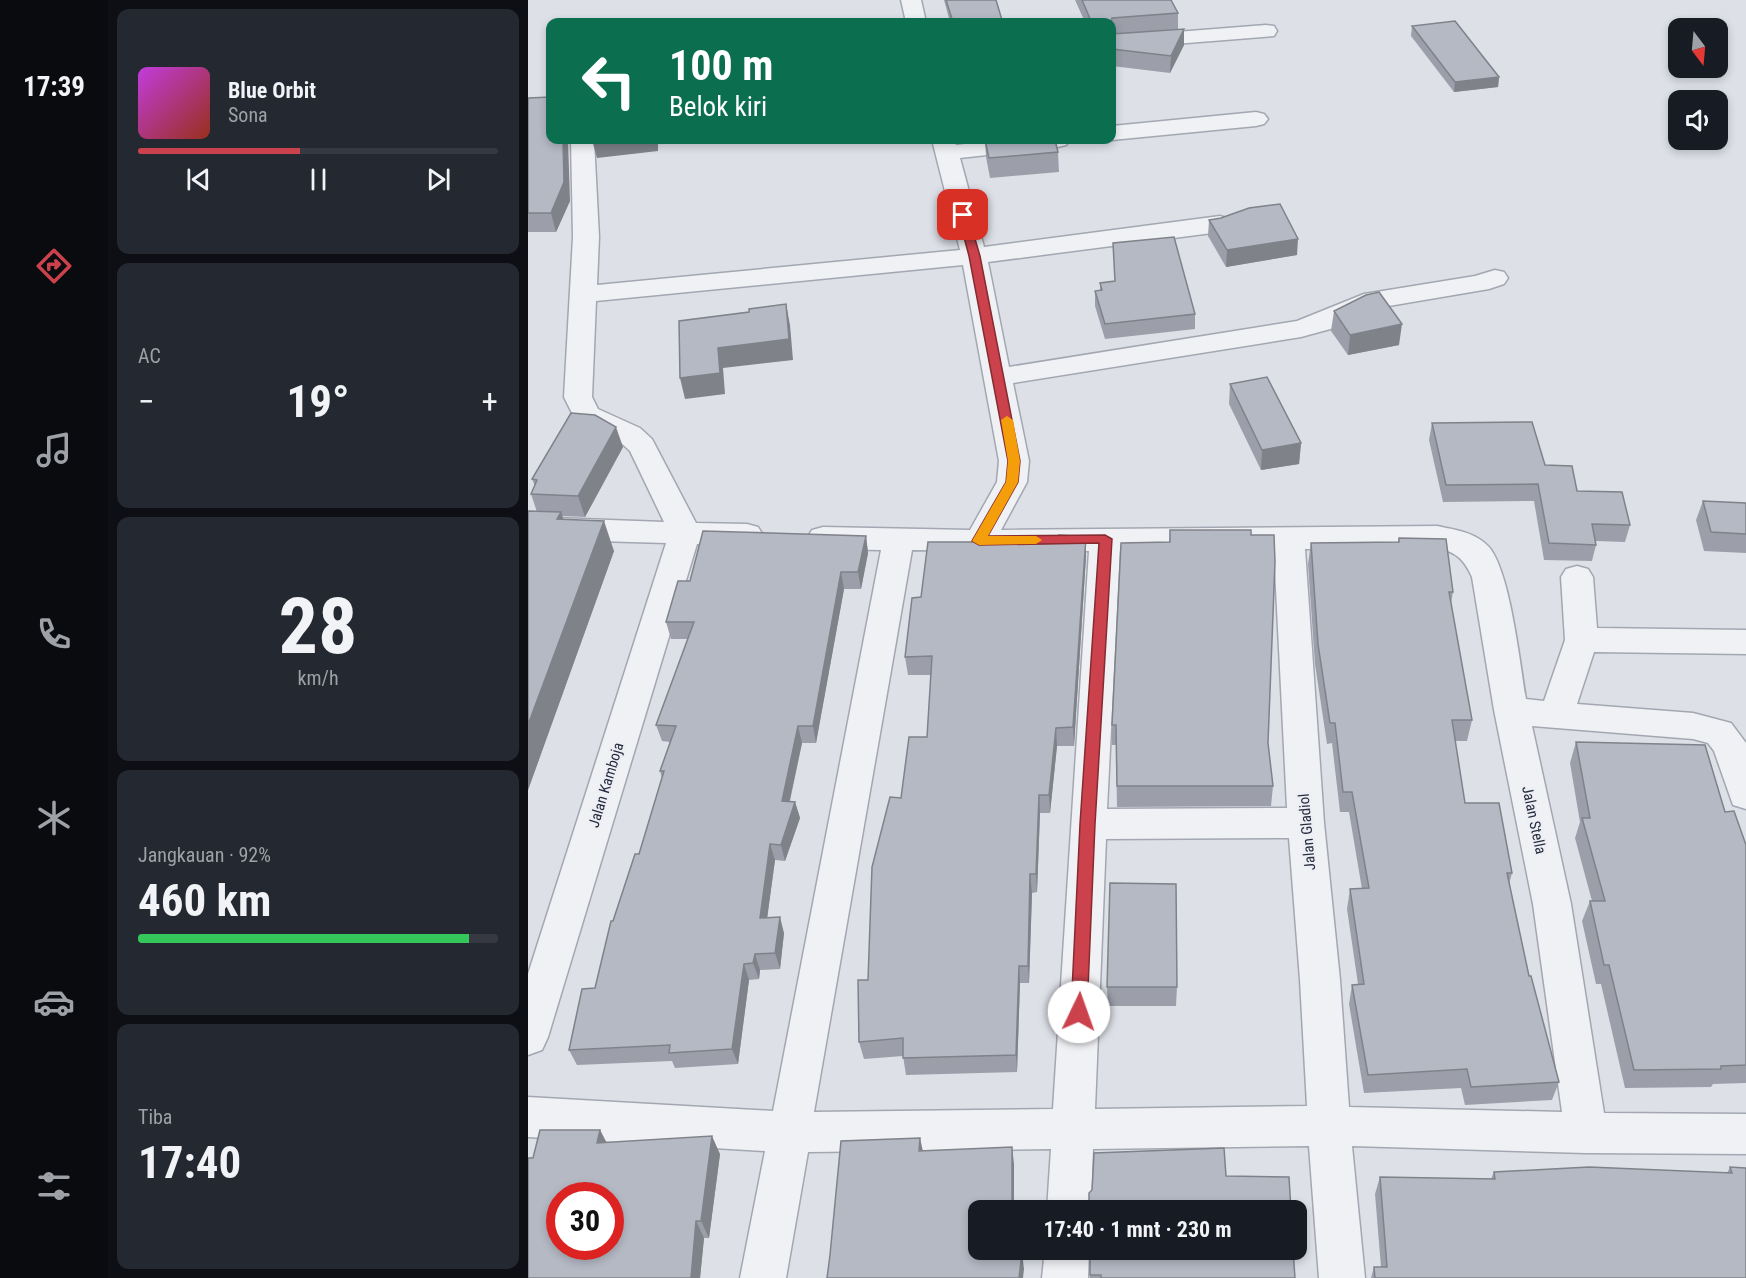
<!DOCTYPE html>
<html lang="id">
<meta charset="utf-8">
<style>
:root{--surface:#171b24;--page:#242831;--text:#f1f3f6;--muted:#9ea1a6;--line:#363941;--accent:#cc424c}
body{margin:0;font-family:"Roboto Condensed",sans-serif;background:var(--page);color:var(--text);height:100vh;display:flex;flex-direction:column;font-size:22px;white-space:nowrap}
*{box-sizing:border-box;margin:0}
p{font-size:20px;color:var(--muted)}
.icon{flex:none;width:33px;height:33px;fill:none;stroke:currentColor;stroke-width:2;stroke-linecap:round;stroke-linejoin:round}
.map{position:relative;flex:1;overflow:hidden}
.side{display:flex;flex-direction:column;gap:9px;padding:9px;background:#0d0f14;width:420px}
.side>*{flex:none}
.top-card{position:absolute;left:18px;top:18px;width:570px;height:126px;border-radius:12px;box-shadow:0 3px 9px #0003;background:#0b6e4f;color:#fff;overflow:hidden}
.needle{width:39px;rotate:164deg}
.buttons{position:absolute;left:1140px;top:18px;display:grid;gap:12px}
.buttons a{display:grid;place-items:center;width:60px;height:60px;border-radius:12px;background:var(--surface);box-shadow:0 3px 9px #0003;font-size:30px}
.speed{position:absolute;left:18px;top:1182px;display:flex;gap:12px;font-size:30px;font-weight:700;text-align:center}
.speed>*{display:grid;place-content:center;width:78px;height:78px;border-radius:50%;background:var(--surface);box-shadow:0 3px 9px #0003;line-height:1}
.speed .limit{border:9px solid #d22;background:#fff;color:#111}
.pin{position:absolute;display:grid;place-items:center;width:51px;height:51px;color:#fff;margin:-26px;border-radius:12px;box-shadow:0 3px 9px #0006}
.me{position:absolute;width:66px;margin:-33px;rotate:3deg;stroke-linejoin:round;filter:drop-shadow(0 0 4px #0008)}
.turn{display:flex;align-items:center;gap:21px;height:126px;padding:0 24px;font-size:27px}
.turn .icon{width:78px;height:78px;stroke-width:2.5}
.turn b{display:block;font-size:42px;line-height:51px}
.big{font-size:45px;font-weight:700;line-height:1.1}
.side .widget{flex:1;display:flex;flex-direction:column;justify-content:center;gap:9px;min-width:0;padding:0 21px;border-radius:12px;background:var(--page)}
.side .dial{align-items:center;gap:0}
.dial b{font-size:78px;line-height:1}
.song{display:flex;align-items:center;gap:18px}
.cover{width:72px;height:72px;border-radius:9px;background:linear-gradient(135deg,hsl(290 70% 55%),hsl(10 70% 35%))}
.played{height:6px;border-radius:3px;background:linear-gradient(90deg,var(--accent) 45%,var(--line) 45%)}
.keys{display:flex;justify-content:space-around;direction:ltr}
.heat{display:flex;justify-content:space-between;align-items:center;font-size:33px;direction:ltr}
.charge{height:9px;border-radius:4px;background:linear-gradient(90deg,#34c759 92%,var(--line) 0)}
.trip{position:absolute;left:440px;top:1200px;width:339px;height:60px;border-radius:12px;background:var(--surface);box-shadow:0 3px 9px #0003;font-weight:700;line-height:60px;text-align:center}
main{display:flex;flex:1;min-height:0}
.dock{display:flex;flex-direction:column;width:108px;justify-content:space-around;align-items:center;background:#090b0e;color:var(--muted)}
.dock .icon{width:42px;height:42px}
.dock .current{color:var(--accent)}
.dock b{font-size:27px;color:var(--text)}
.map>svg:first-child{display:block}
</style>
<main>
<nav class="dock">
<b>17:39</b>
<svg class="icon current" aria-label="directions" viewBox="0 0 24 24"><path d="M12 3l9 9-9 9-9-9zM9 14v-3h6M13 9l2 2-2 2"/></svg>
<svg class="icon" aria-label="music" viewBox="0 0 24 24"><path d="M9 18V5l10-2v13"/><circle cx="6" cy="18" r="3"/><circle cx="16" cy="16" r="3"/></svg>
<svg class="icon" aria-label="phone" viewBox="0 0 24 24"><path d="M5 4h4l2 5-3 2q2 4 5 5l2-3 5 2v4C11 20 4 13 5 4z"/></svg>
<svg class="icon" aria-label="climate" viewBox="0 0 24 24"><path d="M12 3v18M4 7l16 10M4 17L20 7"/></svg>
<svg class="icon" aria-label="car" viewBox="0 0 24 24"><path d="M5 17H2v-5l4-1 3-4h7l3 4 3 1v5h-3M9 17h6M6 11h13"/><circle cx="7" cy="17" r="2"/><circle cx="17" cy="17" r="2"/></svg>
<svg class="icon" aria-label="filters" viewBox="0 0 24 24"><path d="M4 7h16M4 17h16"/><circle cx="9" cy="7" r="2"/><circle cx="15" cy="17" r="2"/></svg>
</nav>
<section class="side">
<div class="widget">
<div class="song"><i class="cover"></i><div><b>Blue Orbit</b><p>Sona</p></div></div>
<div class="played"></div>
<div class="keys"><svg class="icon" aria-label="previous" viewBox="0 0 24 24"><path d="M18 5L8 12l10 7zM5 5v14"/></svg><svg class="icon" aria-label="pause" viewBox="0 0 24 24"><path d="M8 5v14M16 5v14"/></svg><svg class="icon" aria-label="next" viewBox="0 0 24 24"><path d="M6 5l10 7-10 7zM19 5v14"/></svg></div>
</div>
<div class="widget"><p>AC</p>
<div class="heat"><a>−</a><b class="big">19°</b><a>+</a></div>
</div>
<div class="widget dial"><b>28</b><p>km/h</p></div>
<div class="widget"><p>Jangkauan · 92%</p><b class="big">460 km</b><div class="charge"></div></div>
<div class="widget"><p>Tiba</p><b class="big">17:40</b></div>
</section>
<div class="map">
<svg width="1218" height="1278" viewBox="0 0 1218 1278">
<rect width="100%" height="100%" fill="#dde0e7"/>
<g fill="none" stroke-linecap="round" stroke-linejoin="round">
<defs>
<g id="minor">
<path d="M373,0H393L398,22H378Z"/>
<path d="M738,25L746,26L749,31L746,36L584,49V37Z"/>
<path d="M728,112L736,114L740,119L736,124L728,126L584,140H582L584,126Z"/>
<path d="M43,140H66L71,237L69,285L432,250L404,140H426L428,145L473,140H542L538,145L530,147L432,158L456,247L692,216L701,219L705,224L701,229L692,232L460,262L481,367L769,321L836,294L947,276L967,270L976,272L980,278L976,284L961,289L843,309L806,328L773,337L485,383L501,461L499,482L473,530L909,526C928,530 946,532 960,546C982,569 992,665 998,699L1016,701L1037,640L1033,577L1038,569L1049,566L1060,569L1065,577L1069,628L1218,630V654L1066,652L1049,704L1165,713L1203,723L1218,743V809L1205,805L1186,751L1180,743L1165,739L1004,726L1043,904L1076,1113L1218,1114V1154L1058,1153L824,1146L837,1278H791L781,1146L565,1149L563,1210H519L523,1149L280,1152L258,1278H212L237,1151L0,1137V1097L245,1111L353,550L295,549L284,546L279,538L284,530L295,527L442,530L469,482L471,461L435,265L68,301L64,397L70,409L112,428L124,439L168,523L219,524L230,527L235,535L230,543L219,546L169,544L20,1037L14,1050L0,1055V974L138,543L0,539V517L136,522L102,451L92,442L48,421L36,397L45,237ZM909,548C928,552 936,559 944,577L966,710L1005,904L1034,1112L821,1107L812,980L796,823L777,549ZM746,549L759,808L579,809L592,550ZM384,550L561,551L525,1109L286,1112ZM761,838L772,980L779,1106L567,1109L578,839Z"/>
<path d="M517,1250H561L560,1278H514Z"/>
</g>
</defs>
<!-- minor casing -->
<use href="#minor" stroke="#a3a7b1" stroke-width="3"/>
<!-- minor -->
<use href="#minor" fill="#f0f1f5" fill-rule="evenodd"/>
</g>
<!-- wall -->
<g fill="#9c9fa9">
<path d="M416,0H468L474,22H422Z"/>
<path d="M547,0H643L650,13V29L656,45L642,73L584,66V22H557Z"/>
<path d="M884,26L971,77L970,87L926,92L883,36Z"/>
<path d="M0,98L42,201L28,232H0Z"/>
<path d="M455,140H527L530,152L531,172L462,178L458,157L457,140Z"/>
<path d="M681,220L769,255L698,267L680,236Z"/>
<path d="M585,243L667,314V329L577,339L567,306V291H572V283L587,281Z"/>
<path d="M806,311L871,345L820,355L803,331Z"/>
<path d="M702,384L773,443L771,464L733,470L701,404Z"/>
<path d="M904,423L1017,465L1049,491L1102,525L1097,542L1068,541V545L1064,561L1016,560L1006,501L915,502L901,440Z"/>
<path d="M95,447L57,517L34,516L35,519L86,551L0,790V511L9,512L3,494L7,486L4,479Z"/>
<path d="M1175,501L1218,503V553L1176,551L1168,520Z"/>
<path d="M642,530L740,743L745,786L743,806L589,807L588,745H584V725L641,542Z"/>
<path d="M338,536L340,553L333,589H316L288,743H274L262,801L267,802L272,818L257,861L247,860L239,918L256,933L252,969L232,970L231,979L221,980L210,1064L147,1068L144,1061L49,1065L41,1050L67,988L85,921L111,854L134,778L132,771L142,742L134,741L128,725L160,639H143L138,622L162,581Z"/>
<path d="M558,537V556L546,746H529L522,813H512L509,892L504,893L501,983H492L489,1072L378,1075L375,1056L336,1059L331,1042L340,980L373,798L399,737L403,675H380L377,657L393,597L530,542Z"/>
<path d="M871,538L925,592L923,603L944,720L939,741H927L937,803L984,873L981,884L1001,976L1031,1082L1024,1100L937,1105L933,1088L836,1093L821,1004L824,985L830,984L819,909L822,889H834L821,812H812L804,743L799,744L787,664L780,564L783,543L870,542Z"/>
<path d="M1048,742L1197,812L1218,845V1083L1185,1084L1183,1087L1097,1088L1073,984H1068L1054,921L1062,901H1064L1047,838L1052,822L1042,763Z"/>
<path d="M579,987H649L648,1006H580Z"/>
<path d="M72,1130L79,1143L192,1154L181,1238H176L172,1278H0L5,1158Z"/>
<path d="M1202,1167L1218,1168V1278H843L846,1267H853L847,1194L852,1177L963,1179L966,1172L1199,1173Z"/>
<path d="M562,1250L767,1278H562Z"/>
</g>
<!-- shaded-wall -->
<g fill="#7f8289">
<path d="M573,19V22H563V21Z"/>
<path d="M474,20V22H455Z"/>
<path d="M656,29V45L642,73L643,56Z"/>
<path d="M971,77L970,87L926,92L927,82Z"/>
<path d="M35,140H40L42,201L28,232L23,213Z"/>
<path d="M64,140H130V151L69,158Z"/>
<path d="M770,239L769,255L698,267L699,250Z"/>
<path d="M258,304L262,325L265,360L195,368L197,394L157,399L152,378L190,348Z"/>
<path d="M874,324L871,345L820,355L822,335Z"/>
<path d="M88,427L95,447L57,517L50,496Z"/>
<path d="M773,443L771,464L733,470L734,450Z"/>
<path d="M33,512L43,543L29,519Z"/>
<path d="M76,521L86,551L0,790V725Z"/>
<path d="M338,536L340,553L333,589L330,572Z"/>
<path d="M558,537V556L546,746L545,727Z"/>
<path d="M313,572L316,589L288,743L285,726Z"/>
<path d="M270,726L274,743L258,817L254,801Z"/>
<path d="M528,728L529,746L522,813L521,795Z"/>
<path d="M511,795L512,813L509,892L508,874Z"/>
<path d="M267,802L272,818L257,861L253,845Z"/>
<path d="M242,844L247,860L237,934L232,918Z"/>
<path d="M502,874L504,893L501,983L500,966Z"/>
<path d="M252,917L256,933L252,969L247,953Z"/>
<path d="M227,954L232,970L231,979L225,963Z"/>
<path d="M216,964L221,980L210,1064L204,1049Z"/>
<path d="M491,966L492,983L489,1072L488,1055Z"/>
<path d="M72,1130L81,1148L69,1143Z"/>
<path d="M184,1136L192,1154L181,1238L173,1221Z"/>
<path d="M392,1138L396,1156L391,1151Z"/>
<path d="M484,1147L486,1164V1210H484Z"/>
<path d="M168,1221L176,1238L172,1278H163Z"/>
<path d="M494,1252L496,1269L495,1278H491Z"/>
</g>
<!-- building -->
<g fill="#b5b9c4" stroke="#7f8289" stroke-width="1.5" fill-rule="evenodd">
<path d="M418,0H468L474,20L455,22H425Z"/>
<path d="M554,0H643L650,13L584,18L583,22H573V19L563,21Z"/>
<path d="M927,21L971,77L927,82L884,26Z"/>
<path d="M656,29L643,56L584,49V34Z"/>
<path d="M22,97V140H35L36,182L23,213H0V98Z"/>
<path d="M457,140H527L530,152L461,158Z"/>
<path d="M752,204L770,239L699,250L681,220L693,218L721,208Z"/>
<path d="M646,237L667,314L577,324L567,291L574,290L572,283L587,281L585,243Z"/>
<path d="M851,292L874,324L822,335L806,311L838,295Z"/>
<path d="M258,304L261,339L190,348L192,373L152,378L151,321L221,312V309Z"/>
<path d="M739,377L773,443L734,450L702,384Z"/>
<path d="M43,413L67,415L88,427L50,496L3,494L9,480L4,479Z"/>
<path d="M1004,422L1017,465L1044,466L1049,491L1094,492L1102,525L1064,524L1068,545L1021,543L1010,484L918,485L904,423Z"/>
<path d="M1175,501L1218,503V534L1183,532Z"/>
<path d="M0,511L33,512L29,519L76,521L0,725Z"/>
<path d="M642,530H723V535H746L747,562L740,743L745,786H589L588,725H584L593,543L642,542Z"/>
<path d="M175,531L338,536L330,572H313L285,726H270L254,801L267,802L253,845L242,844L232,918L252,917L247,953L227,954L225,963L216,964L204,1049L141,1053L142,1045L41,1050L54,989L67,988L83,921H85L107,854H111L136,771H132L148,726L128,725L166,622H138L150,581H162Z"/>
<path d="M531,535L558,537L545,727L528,728L521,795H511L508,874H502L500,966H491L488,1055L375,1058V1038L331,1042L330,980H340L344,867L362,797L373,798L381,737H399L404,656L377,657L384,598L393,597L400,542H445V540L530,542Z"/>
<path d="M871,538L918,539L925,592H921L944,720H924L937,803H971L984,873H979L1001,976H1003L1031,1082L943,1087L939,1069L840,1075L824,985L836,984L822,889L841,888L824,792H815L807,723H802L790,644L783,543L871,542Z"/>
<path d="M1048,742L1177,745L1197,812L1206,811L1218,845V1065L1193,1066V1069L1106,1070L1081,965H1076L1062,901H1077L1054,818H1062Z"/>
<path d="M582,883L648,884L649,987H579Z"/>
<path d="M12,1130H72L69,1143L184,1136L173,1221H168L163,1278H0V1158H5ZM32,1196H82V1246H32Z"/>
<path d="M392,1138L391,1151L484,1147V1210H450V1250H484V1252H494L491,1278H299L302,1255L313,1141Z"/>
<path d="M696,1148L698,1176L761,1177L763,1210H561V1193L564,1190L566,1153Z"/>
<path d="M1061,1167L1204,1173L1202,1167L1218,1168V1278H847L846,1267H859L852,1177L967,1179L966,1172Z"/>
<path d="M562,1250H765L767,1278H573V1275H562Z"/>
</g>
<!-- route -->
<path fill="#cc424c" stroke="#852b31" stroke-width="1.5" d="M435,212L440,215L452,256L492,461L490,482L460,536L577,535L584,539L567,824L559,1012L557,1017L551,1019L545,1017L543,1012L552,824L571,543L451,545L444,541L478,482L480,461L441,256L430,215Z"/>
<!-- slow -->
<path fill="#f59e0b" d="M479,416L485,420L492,461L490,482L460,536H508L514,540L508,544L451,545L444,541L478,482L480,461L473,420Z"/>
<g text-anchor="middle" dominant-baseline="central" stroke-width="5" stroke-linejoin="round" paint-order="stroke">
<!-- street labels -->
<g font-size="15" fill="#272d3e" stroke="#edeff5">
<text transform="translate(78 785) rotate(-73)">Jalan Kamboja</text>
<text transform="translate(1006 820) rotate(78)">Jalan Stella</text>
<text transform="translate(779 832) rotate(-95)">Jalan Gladiol</text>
</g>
</g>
</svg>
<div class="buttons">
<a><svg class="needle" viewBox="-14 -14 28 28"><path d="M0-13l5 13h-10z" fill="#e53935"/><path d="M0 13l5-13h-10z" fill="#9ea1a6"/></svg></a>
<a><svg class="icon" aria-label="sound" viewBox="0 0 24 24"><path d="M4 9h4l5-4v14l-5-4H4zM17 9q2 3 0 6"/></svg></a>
</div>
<div class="speed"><div class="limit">30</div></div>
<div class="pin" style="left:435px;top:215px;background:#d93025"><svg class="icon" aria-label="arrive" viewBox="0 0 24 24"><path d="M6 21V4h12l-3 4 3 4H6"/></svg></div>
<svg class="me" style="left:551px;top:1012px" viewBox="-20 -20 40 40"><circle r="19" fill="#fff"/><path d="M0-13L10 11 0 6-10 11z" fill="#cc424c"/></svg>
<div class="trip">17:40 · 1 mnt · 230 m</div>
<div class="top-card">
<div class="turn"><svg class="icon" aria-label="left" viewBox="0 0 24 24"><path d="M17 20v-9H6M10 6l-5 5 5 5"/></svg><div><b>100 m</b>Belok kiri</div></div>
</div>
</div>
</main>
